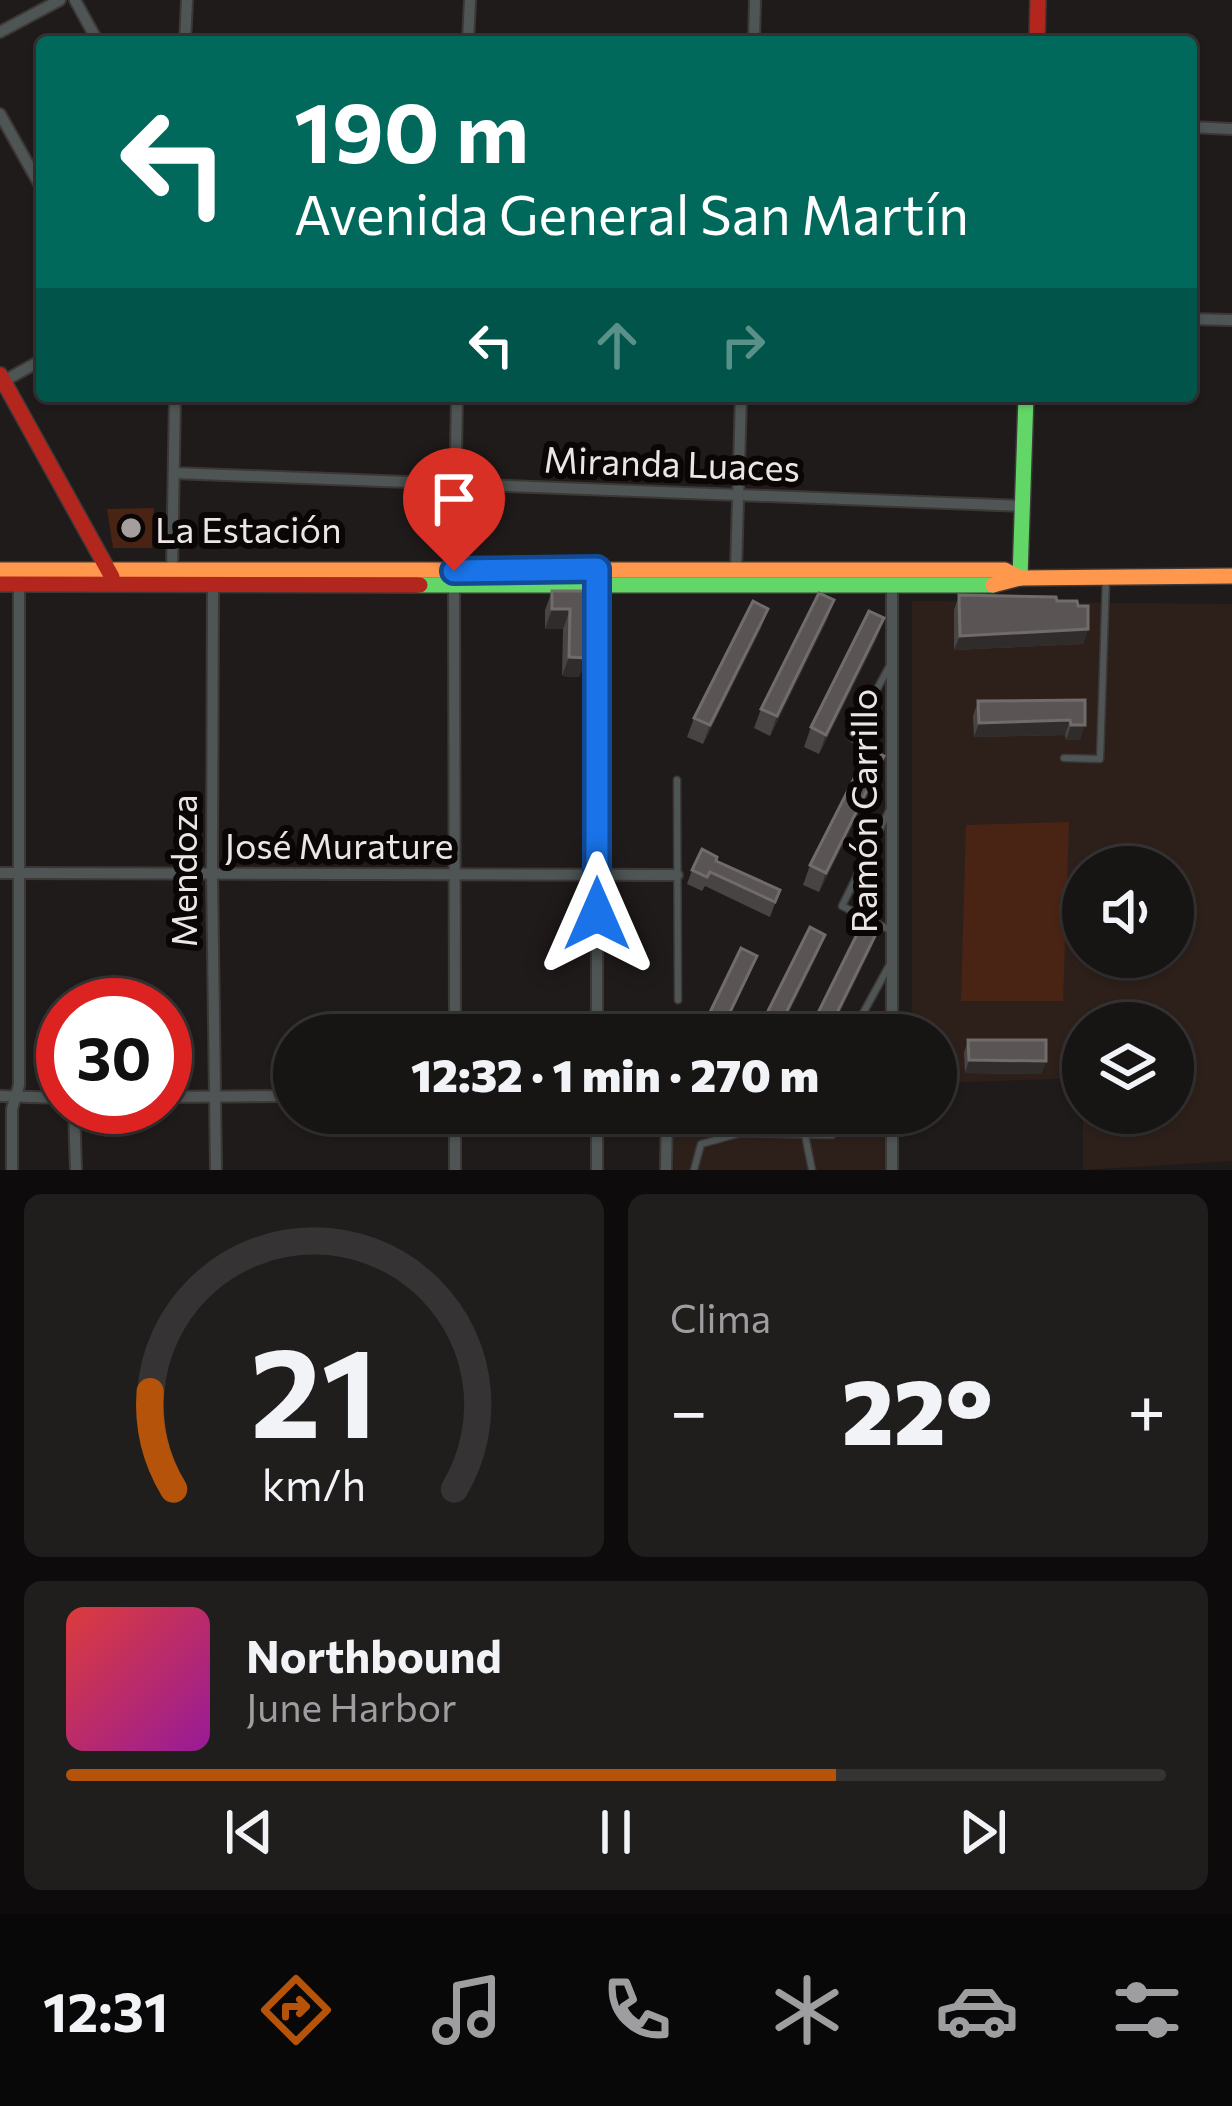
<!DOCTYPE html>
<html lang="es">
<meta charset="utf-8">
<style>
:root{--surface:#171414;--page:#201d1d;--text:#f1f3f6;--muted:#9e9ea0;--line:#363334;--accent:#b45309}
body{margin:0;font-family:Commissioner,sans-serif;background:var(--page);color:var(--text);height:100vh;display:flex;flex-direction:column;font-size:45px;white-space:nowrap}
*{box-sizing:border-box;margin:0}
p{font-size:39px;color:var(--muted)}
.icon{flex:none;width:66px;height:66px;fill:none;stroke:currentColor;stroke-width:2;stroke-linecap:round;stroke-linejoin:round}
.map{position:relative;height:1170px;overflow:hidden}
.drawer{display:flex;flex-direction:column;gap:24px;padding:24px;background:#0d0b0b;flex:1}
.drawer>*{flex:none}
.guide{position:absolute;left:36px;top:36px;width:1161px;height:366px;border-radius:12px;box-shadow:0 3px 9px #0004,0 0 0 3px var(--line);background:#00695c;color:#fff;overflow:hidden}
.buttons{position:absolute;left:1062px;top:846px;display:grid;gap:24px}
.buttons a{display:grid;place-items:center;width:132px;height:132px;border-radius:50%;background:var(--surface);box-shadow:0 3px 9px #0004,0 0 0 3px var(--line);font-size:60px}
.speed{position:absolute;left:36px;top:978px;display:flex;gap:24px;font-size:60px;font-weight:700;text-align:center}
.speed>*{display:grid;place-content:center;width:156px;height:156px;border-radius:50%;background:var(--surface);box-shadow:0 3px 9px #0004,0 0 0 3px var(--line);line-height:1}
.speed .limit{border:18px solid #d22;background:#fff;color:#111}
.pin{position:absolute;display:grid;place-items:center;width:102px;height:102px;color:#fff;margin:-123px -51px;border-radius:50% 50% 50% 0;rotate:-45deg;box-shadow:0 0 12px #0007}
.pin .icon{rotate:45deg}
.me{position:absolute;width:132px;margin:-66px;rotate:0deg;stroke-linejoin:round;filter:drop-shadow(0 0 9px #0008)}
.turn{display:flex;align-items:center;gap:42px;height:252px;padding:0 60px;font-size:54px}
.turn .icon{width:156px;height:156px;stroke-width:2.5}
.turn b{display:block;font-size:84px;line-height:102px}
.lanes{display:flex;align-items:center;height:114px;padding:0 60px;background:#0003;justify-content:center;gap:60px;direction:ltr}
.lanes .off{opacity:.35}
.big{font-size:90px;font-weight:800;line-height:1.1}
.drawer .card{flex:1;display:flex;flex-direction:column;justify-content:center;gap:18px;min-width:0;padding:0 42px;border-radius:18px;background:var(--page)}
.drawer .dial{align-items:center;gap:0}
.dial svg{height:312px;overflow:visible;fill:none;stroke:var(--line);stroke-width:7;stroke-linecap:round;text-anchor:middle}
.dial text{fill:var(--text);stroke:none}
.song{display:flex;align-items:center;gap:36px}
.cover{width:144px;height:144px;border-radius:18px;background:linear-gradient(135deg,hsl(0 70% 55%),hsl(300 70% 35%))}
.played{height:12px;border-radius:6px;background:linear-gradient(90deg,var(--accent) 70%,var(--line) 70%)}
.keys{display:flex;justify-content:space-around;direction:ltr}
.heat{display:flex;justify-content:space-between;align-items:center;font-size:66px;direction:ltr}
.drawer .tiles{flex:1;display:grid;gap:24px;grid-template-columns:1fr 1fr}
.card:last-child{grid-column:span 2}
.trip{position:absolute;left:273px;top:1014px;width:684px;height:120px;border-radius:60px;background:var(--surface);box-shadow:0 3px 9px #0004,0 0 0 3px var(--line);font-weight:800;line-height:120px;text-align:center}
.menu{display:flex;height:192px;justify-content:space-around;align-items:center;background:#090808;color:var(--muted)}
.menu .icon{width:84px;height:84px}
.menu .selected{color:var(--accent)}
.menu b{font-size:54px;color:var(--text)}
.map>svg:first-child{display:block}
</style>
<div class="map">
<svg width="1232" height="1170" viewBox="0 0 1232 1170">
<rect width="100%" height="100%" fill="#1f1b1a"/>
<!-- built -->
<g fill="#2d201b" fill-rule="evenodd">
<path d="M912,601L1232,604V1161L1083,1170V1113H1173V1023H1083V1078L936,1083V1035H912ZM1083,867H1173V957H1083Z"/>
<path d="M673,1113H886V1170H674Z"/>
</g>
<!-- green -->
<g fill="#492414">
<path d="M154,508L152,548H113L107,509Z"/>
<path d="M1069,822L1063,1001H961L966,825Z"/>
</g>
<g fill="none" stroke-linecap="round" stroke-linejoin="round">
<defs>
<g id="lane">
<path d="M874,752L851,737L889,667"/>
<path d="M1064,758L1100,759L1106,580"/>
<path d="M677,780L678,1000"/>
<path d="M890,809L842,906L892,931"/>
<path d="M862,1035L861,1017L890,964"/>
<path d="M753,1132L755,1113"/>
<path d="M805,1135L812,1170"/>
<path d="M694,1170L701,1144L741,1133L832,1135"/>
</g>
<g id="street">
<path d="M75,0L98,42"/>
<path d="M0,32L60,0"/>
<path d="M185,42L187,0"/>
<path d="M468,42L470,0"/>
<path d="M754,42L755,0"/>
<path d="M0,114L42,189"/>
<path d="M1191,127L1232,129"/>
<path d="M1191,319L1232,320"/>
<path d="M0,383L42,360"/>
<path d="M174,473L1023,506"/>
<path d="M736,570L741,396"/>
<path d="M172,571L175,396"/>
<path d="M454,571L457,396"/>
<path d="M213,579L212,874L216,1170"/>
<path d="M454,585L455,1035"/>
<path d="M892,586V1035"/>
<path d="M0,873L677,875"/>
<path d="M597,1035V582"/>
<path d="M0,1096L63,1098"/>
<path d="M165,1097L294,1096"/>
<path d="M74,1107L76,1170"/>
<path d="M597,1113V1170"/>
<path d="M892,1113V1170"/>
<path d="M12,1170V1109L19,1085V584"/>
<path d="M455,1170V1113"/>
<path d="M666,1170L667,1113"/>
</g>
<g id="fast">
<path d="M1020,578L1026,396"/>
<path d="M420,585H993"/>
</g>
<g id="slow">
<path d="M0,570H1005L1020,578"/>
<path d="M993,585L1020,578L1232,576"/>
</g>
<g id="jam">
<path d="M1037,42L1038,0"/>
<path d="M0,375L112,577"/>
<path d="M0,584L420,585"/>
</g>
</defs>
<!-- lane casing -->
<use href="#lane" stroke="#3b3837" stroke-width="9"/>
<!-- street casing -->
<use href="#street" stroke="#3b3837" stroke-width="14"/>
<!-- fast casing -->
<use href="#fast" stroke="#3b3837" stroke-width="18"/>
<!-- slow casing -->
<use href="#slow" stroke="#3b3837" stroke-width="18"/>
<!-- jam casing -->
<use href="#jam" stroke="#3b3837" stroke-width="18"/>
<!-- lane -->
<use href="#lane" stroke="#4e5554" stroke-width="6"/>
<!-- street -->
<use href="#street" stroke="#4e5554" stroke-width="10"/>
<!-- fast -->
<use href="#fast" stroke="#63d668" stroke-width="15"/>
<!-- slow -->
<use href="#slow" stroke="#ff974d" stroke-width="15"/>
<!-- jam -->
<use href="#jam" stroke="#b3261e" stroke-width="15"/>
</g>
<!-- wall -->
<g fill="#484443">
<path d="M552,591H585L586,658L579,677L562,676L563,629H545V610Z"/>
<path d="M959,595L1057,601L1078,606L1088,629L1083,644L954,650V610Z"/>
<path d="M834,600L827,620L770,736L754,728L761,709Z"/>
<path d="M768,609L761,628L703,744L687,737L694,718Z"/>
<path d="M877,638L819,754L804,747L811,727Z"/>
<path d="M1085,700L1080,740H1066L1065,735L974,737L973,716L978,701Z"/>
<path d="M877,776L819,892L803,885L810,865Z"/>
<path d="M716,861L780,890L770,917L705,886L702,891L687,884L692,870Z"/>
<path d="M968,1040L1046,1061L1041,1074L965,1073L964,1053Z"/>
</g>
<!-- shaded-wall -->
<g fill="#302c2b">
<path d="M834,600L827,620L770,736L777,716Z"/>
<path d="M552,609H570L563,629H545Z"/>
<path d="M768,609L761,628L703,744L710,725Z"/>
<path d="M884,618L877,638L819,754L826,735Z"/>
<path d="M1088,629L1083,644L954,650L960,636Z"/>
<path d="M569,657L586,658L579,677L562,676Z"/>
<path d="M1070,720L1065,735L974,737L979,723Z"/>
<path d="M1071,725H1085L1080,740H1066Z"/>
<path d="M884,756L877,776L819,892L826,873Z"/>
<path d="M878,930L871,949L829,1035H826Z"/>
<path d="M825,935L818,954L778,1035H775Z"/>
<path d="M969,1060L1046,1061L1041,1074L965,1073Z"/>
</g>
<!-- building -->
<g fill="#5a5554" stroke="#706c6b" stroke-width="3">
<path d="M552,591H585L586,658L569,657L570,609H552Z"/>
<path d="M819,593L834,600L777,716L761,709Z"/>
<path d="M959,595L1056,597L1057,601H1077L1078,606H1088V629L960,636Z"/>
<path d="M753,601L768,609L710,725L694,718Z"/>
<path d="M869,611L884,618L826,735L811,727Z"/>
<path d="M1085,700V725H1071L1070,720L979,723L978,701Z"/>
<path d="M869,749L884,756L826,873L810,865Z"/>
<path d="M702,849L717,857L716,861L780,890L775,902L710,872L707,877L692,870Z"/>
<path d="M863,922L878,930L826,1035H807Z"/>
<path d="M810,927L825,935L775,1035H756Z"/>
<path d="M741,948L757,956L719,1035H699Z"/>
<path d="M968,1040H1046V1061L969,1060Z"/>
</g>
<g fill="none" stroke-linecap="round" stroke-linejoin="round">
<defs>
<path id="route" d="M454,571L597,569V914"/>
</defs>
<!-- route casing -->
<use href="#route" stroke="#114b97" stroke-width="30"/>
<!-- route -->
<use href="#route" stroke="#1a73e8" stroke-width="21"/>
</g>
<!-- markers -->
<circle fill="#a49e9d" stroke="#090605" stroke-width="4.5" cx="131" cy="528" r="12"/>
<g text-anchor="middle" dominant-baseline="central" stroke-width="12" stroke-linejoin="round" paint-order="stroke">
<!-- street labels -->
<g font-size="36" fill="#ebe5e3" stroke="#090605">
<text transform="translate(672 462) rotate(2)">Miranda Luaces</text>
<text transform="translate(862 811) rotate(-90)">Ramón Carrillo</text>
<text x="339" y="844">José Murature</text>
<text transform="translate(182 871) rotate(-90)">Mendoza</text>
</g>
<!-- poi labels -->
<g font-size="36" fill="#ebe5e3" stroke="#090605" text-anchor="start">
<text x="155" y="528">La Estación</text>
</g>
</g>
</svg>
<div class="buttons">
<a><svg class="icon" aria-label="sound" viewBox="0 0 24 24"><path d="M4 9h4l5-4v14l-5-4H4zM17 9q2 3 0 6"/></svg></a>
<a><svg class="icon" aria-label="layers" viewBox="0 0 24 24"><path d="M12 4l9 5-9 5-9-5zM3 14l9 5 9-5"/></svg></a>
</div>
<div class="speed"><div class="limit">30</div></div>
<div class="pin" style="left:454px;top:571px;background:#d93025"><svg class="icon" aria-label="arrive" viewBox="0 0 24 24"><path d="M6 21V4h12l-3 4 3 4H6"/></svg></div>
<svg class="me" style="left:597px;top:914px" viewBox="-20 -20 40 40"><path d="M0-17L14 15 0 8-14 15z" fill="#1a73e8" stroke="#fff" stroke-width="4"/></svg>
<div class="trip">12:32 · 1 min · 270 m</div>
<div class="guide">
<div class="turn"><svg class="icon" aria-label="left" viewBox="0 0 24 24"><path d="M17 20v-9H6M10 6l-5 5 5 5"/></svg><div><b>190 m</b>Avenida General San Martín</div></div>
<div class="lanes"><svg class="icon" aria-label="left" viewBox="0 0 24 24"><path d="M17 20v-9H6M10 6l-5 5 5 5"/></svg><svg class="icon off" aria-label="ahead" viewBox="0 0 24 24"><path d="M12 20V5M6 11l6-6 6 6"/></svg><svg class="icon off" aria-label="right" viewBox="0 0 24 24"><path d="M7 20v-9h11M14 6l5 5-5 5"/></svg></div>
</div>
</div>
<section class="drawer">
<div class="tiles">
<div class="card dial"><svg viewBox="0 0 100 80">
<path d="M14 69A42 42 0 1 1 86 69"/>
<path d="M14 69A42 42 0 0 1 8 44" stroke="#b45309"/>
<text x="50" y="56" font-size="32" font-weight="700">21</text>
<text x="50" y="72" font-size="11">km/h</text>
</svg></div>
<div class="card"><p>Clima</p>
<div class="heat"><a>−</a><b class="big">22°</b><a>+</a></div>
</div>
<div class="card">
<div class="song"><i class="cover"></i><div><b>Northbound</b><p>June Harbor</p></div></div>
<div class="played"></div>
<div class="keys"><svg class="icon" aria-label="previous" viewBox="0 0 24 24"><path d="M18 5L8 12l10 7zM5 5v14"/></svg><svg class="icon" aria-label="pause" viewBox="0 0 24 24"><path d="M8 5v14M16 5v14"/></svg><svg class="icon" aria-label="next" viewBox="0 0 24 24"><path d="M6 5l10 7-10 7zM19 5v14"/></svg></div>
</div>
</div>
</section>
<nav class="menu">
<b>12:31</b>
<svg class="icon selected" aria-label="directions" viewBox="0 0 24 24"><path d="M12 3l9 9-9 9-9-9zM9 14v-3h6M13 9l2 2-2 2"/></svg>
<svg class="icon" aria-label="music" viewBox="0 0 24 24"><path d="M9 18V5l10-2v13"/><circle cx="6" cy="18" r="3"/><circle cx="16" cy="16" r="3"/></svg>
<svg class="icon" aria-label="phone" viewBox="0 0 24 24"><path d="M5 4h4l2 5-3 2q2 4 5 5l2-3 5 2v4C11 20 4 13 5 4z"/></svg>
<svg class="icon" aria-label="climate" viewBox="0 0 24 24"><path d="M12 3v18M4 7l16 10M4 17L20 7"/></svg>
<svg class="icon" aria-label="car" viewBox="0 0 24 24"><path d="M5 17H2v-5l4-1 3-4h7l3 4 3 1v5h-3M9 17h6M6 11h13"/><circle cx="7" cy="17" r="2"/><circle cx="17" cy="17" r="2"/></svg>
<svg class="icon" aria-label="filters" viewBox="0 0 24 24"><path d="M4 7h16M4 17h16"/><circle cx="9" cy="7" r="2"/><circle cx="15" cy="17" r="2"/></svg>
</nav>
